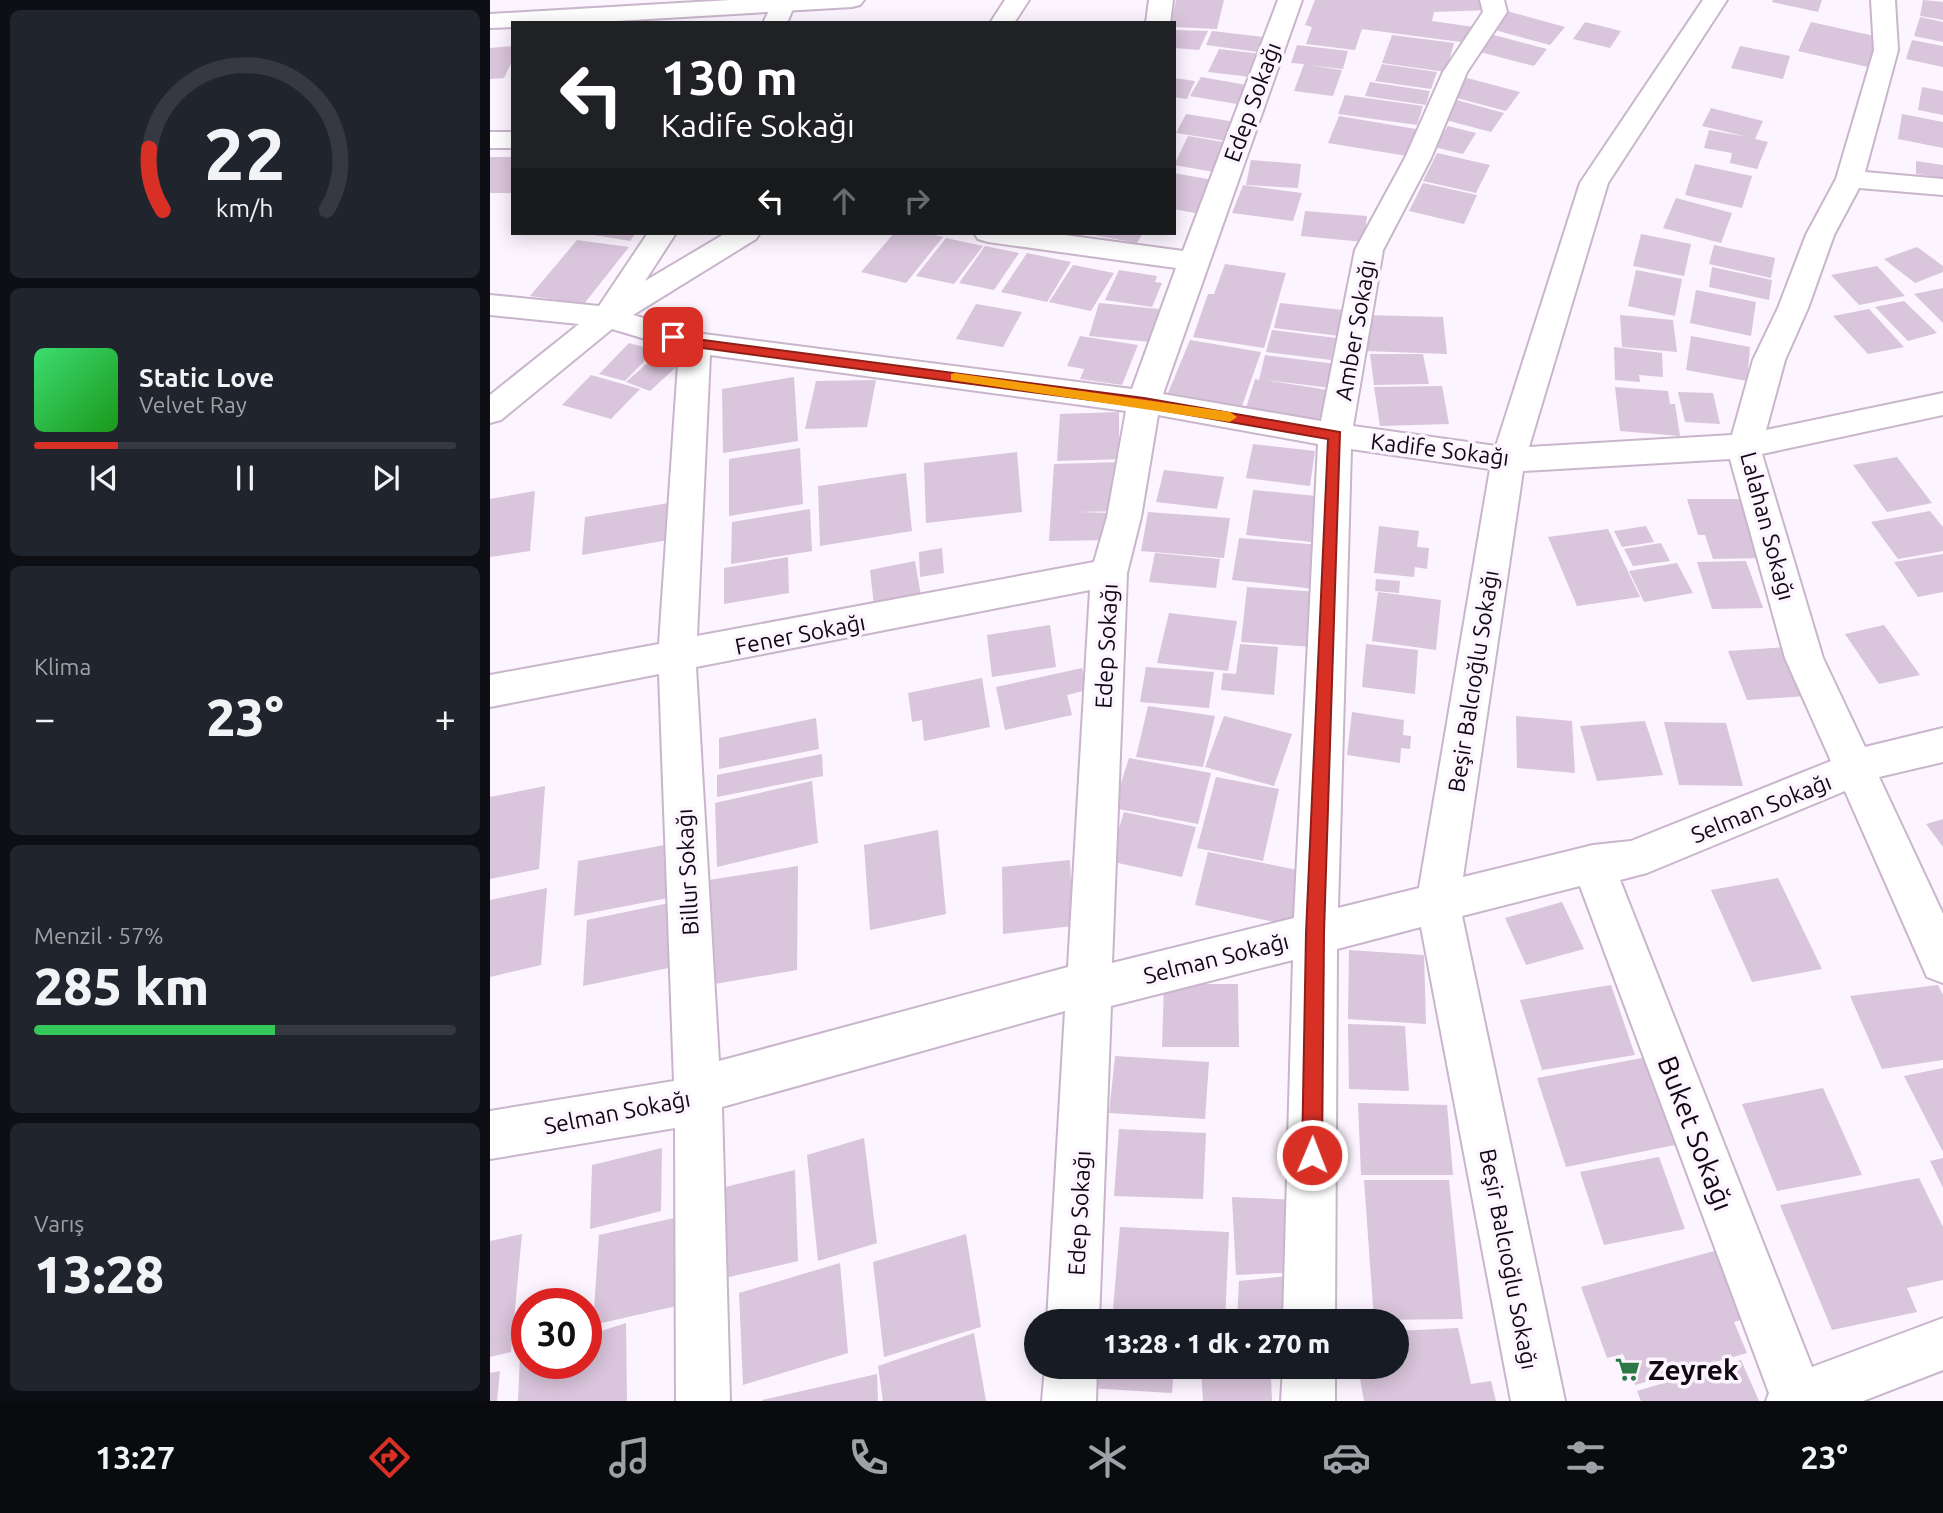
<!DOCTYPE html>
<html lang="tr">
<meta charset="utf-8">
<style>
:root{--surface:#171b24;--page:#20242c;--text:#f1f3f6;--muted:#9ea1a6;--line:#363941;--accent:#d93025}
body{margin:0;font-family:Ubuntu,sans-serif;background:var(--page);color:var(--text);height:100vh;display:flex;flex-direction:column;font-size:26px;white-space:nowrap}
*{box-sizing:border-box;margin:0}
p{font-size:23px;color:var(--muted)}
.icon{flex:none;width:38px;height:38px;fill:none;stroke:currentColor;stroke-width:2;stroke-linecap:round;stroke-linejoin:round}
.map{position:relative;flex:1;overflow:hidden}
.side{display:flex;flex-direction:column;gap:10px;padding:10px;background:#0d0f14;width:490px}
.side>*{flex:none}
.hud{position:absolute;left:21px;top:21px;width:665px;height:214px;border-radius:0px;box-shadow:0 4px 18px #0003;background:#202124;color:#fff;overflow:hidden}
.speed{position:absolute;left:21px;top:1288px;display:flex;gap:14px;font-size:35px;font-weight:700;text-align:center}
.speed>*{display:grid;place-content:center;width:91px;height:91px;border-radius:50%;background:var(--surface);box-shadow:0 4px 18px #0003;line-height:1}
.speed .limit{border:10px solid #d22;background:#fff;color:#111}
.pin{position:absolute;display:grid;place-items:center;width:60px;height:60px;color:#fff;margin:-30px;border-radius:14px;box-shadow:0 4px 10px #0006}
.me{position:absolute;width:77px;margin:-38px;rotate:1deg;stroke-linejoin:round;filter:drop-shadow(0 0 5px #0008)}
.turn{display:flex;align-items:center;gap:24px;height:147px;padding:0 35px;font-size:32px}
.turn .icon{width:91px;height:91px;stroke-width:2.5}
.turn b{display:block;font-size:49px;line-height:60px}
.lanes{display:flex;align-items:center;height:66px;padding:0 35px;background:#0003;justify-content:center;gap:35px;direction:ltr}
.lanes .off{opacity:.35}
.big{font-size:52px;font-weight:800;line-height:1.1}
.side .card{flex:1;display:flex;flex-direction:column;justify-content:center;gap:10px;min-width:0;padding:0 24px;border-radius:10px;background:var(--page)}
.side .dial{align-items:center;gap:0}
.dial svg{height:182px;overflow:visible;fill:none;stroke:var(--line);stroke-width:7;stroke-linecap:round;text-anchor:middle}
.dial text{fill:var(--text);stroke:none}
.song{display:flex;align-items:center;gap:21px}
.cover{width:84px;height:84px;border-radius:10px;background:linear-gradient(135deg,hsl(140 70% 55%),hsl(120 70% 35%))}
.played{height:7px;border-radius:4px;background:linear-gradient(90deg,var(--accent) 20%,var(--line) 20%)}
.keys{display:flex;justify-content:space-around;direction:ltr}
.heat{display:flex;justify-content:space-between;align-items:center;font-size:38px;direction:ltr}
.charge{height:10px;border-radius:5px;background:linear-gradient(90deg,#34c759 57%,var(--line) 0)}
.trip{position:absolute;left:534px;top:1309px;width:385px;height:70px;border-radius:35px;background:var(--surface);box-shadow:0 4px 18px #0003;font-weight:800;line-height:70px;text-align:center}
.menu{display:flex;height:112px;justify-content:space-around;align-items:center;background:#090b0e;color:var(--muted)}
.menu .icon{width:49px;height:49px}
.menu .on{color:var(--accent)}
.menu b{font-size:32px;color:var(--text)}
main{display:flex;flex:1;min-height:0}
.map>svg:first-child{display:block}
</style>
<main>
<section class="side">
<div class="card dial"><svg viewBox="0 0 100 80">
<path d="M14 69A42 42 0 1 1 86 69"/>
<path d="M14 69A42 42 0 0 1 8 42" stroke="#d93025"/>
<text x="50" y="56" font-size="32" font-weight="700">22</text>
<text x="50" y="72" font-size="11">km/h</text>
</svg></div>
<div class="card">
<div class="song"><i class="cover"></i><div><b>Static Love</b><p>Velvet Ray</p></div></div>
<div class="played"></div>
<div class="keys"><svg class="icon" aria-label="previous" viewBox="0 0 24 24"><path d="M18 5L8 12l10 7zM5 5v14"/></svg><svg class="icon" aria-label="pause" viewBox="0 0 24 24"><path d="M8 5v14M16 5v14"/></svg><svg class="icon" aria-label="next" viewBox="0 0 24 24"><path d="M6 5l10 7-10 7zM19 5v14"/></svg></div>
</div>
<div class="card"><p>Klima</p>
<div class="heat"><a>−</a><b class="big">23°</b><a>+</a></div>
</div>
<div class="card"><p>Menzil · 57%</p><b class="big">285 km</b><div class="charge"></div></div>
<div class="card"><p>Varış</p><b class="big">13:28</b></div>
</section>
<div class="map">
<svg width="1453" height="1401" viewBox="0 0 1453 1401">
<rect width="100%" height="100%" fill="#fcf4fe"/>
<!-- building -->
<g fill="#d9c5dc">
<path d="M686,0H734L727,29L684,27V23H681Z"/>
<path d="M825,0H997L1001,10L944,12L942,21L984,27L978,43L872,29L865,50L816,44L822,27L815,25Z"/>
<path d="M1283,0H1332L1328,12L1282,2Z"/>
<path d="M1433,0L1453,2V20L1430,16Z"/>
<path d="M1017,11L1075,27L1060,45L1001,29Z"/>
<path d="M1430,17L1453,22V42L1424,36Z"/>
<path d="M1095,22L1131,31L1120,48L1083,39Z"/>
<path d="M1321,22L1389,37L1378,67L1308,51Z"/>
<path d="M684,30L718,31L709,50L684,48Z"/>
<path d="M722,31L773,37L768,52L716,45Z"/>
<path d="M902,35L964,43L956,72L892,63Z"/>
<path d="M1004,35L1057,49L1044,66L990,52Z"/>
<path d="M1422,40L1453,46V67L1416,59Z"/>
<path d="M807,45L858,51L853,69L816,65L852,70L843,96L804,91L814,64L801,63Z"/>
<path d="M23,46V59L14,78L0,79V48Z"/>
<path d="M1250,46L1300,56L1293,79L1241,68Z"/>
<path d="M729,49L771,54L761,77L718,72Z"/>
<path d="M892,64L947,72L941,89L885,81Z"/>
<path d="M711,77L757,85L747,104L700,96Z"/>
<path d="M684,78L705,81L697,99L684,97Z"/>
<path d="M977,78L1030,92L1016,111L963,97Z"/>
<path d="M880,82L940,91L936,105L875,96Z"/>
<path d="M1432,87L1453,91V115L1428,110Z"/>
<path d="M855,95L933,106L927,125L848,114Z"/>
<path d="M963,99L1014,113L1001,132L948,118Z"/>
<path d="M1221,108L1273,121L1265,139L1278,142L1267,169L1240,163L1242,153L1214,148L1219,130L1258,137L1212,126Z"/>
<path d="M696,114L746,122L737,141L686,133Z"/>
<path d="M1412,114L1453,122V148L1408,139Z"/>
<path d="M849,116L926,129L917,156L838,143Z"/>
<path d="M958,126L986,133L973,154L944,147Z"/>
<path d="M698,136L739,143L724,172L684,165Z"/>
<path d="M947,153L1000,165L986,193L933,181Z"/>
<rect x="0" y="157" width="23" height="36"/>
<path d="M761,160L811,164L808,188L756,185Z"/>
<path d="M1426,161L1453,165V178L1426,174Z"/>
<path d="M1205,164L1262,176L1252,208L1195,195Z"/>
<path d="M684,173L728,181L710,214L684,209Z"/>
<path d="M933,183L987,195L974,224L919,211Z"/>
<path d="M753,185L812,193L803,221L742,213Z"/>
<path d="M1186,198L1242,213L1231,243L1173,228Z"/>
<path d="M815,211L877,216L874,242L811,236Z"/>
<path d="M92,233H146L140,241Z"/>
<path d="M404,233H436L453,237L416,283L371,272Z"/>
<path d="M593,233H653L647,243Z"/>
<path d="M1151,234L1201,244L1194,276L1143,266Z"/>
<path d="M456,238L493,246L464,284L426,276Z"/>
<path d="M87,240L139,247L94,304L40,296Z"/>
<path d="M1224,245L1285,258L1281,278L1219,264Z"/>
<path d="M495,246L529,253L504,290L469,283Z"/>
<path d="M1427,247L1453,266V272L1425,283L1394,259Z"/>
<path d="M537,253L581,262L557,302L511,292Z"/>
<path d="M735,264L796,273L774,348L703,337L718,294H724Z"/>
<path d="M583,265L624,273L601,311L559,302Z"/>
<path d="M1387,266L1415,296L1369,305L1341,275Z"/>
<path d="M1222,267L1282,280L1279,300L1219,287Z"/>
<path d="M629,270L667,276L665,282L672,283L662,307L615,300Z"/>
<path d="M1146,270L1192,279L1185,316L1138,306Z"/>
<path d="M1453,288V323L1424,294Z"/>
<path d="M1206,290L1266,302L1261,336L1200,323Z"/>
<path d="M1414,301L1447,333L1418,341L1385,307Z"/>
<path d="M609,303L669,309L660,342L599,336Z"/>
<path d="M790,303L862,311L858,337L784,328Z"/>
<path d="M486,304L532,312L513,347L466,339Z"/>
<path d="M1379,309L1414,347L1378,354L1343,316Z"/>
<path d="M874,315L953,317L957,354L875,351Z"/>
<path d="M1130,315L1183,320L1187,352L1132,347Z"/>
<path d="M782,330L846,338L841,360L776,352Z"/>
<path d="M590,336L648,345L632,385L590,379L594,369L577,366Z"/>
<path d="M1201,336L1260,347L1257,381L1196,370Z"/>
<path d="M700,340L771,352L752,406L678,393Z"/>
<path d="M139,343L165,350L135,381L109,374Z"/>
<path d="M1124,347L1172,353L1173,377L1149,375L1150,382L1125,380Z"/>
<path d="M173,349L197,357L160,391L136,382Z"/>
<path d="M880,354H933L939,384L884,385Z"/>
<path d="M775,355L854,365L849,389L775,380L850,392L843,421L756,408L765,379L769,380Z"/>
<path d="M101,375L150,389L121,419L72,405Z"/>
<path d="M304,377L308,441L233,453L232,389Z"/>
<path d="M386,380L377,427L315,429L326,381Z"/>
<path d="M952,386L959,424L890,426L884,387Z"/>
<path d="M1125,387L1178,391L1180,404H1185L1190,436L1130,431Z"/>
<path d="M1188,392L1223,393L1230,424L1195,422Z"/>
<path d="M629,412V439H635V459L567,461L570,414Z"/>
<path d="M763,444L825,451L820,486L756,478Z"/>
<path d="M310,448L313,504L239,516V459Z"/>
<path d="M527,452L532,512L436,523L434,463Z"/>
<path d="M1407,457L1442,503L1397,512L1363,465Z"/>
<path d="M631,462V511L589,512L623,513L622,540L559,541L564,464Z"/>
<path d="M674,470L734,477L727,509L666,502Z"/>
<path d="M416,473L422,531L330,546L328,486Z"/>
<path d="M763,490L827,496L821,542L756,535Z"/>
<path d="M45,491L40,551L0,557V499Z"/>
<path d="M1197,499H1255L1275,558L1223,559L1215,535H1208Z"/>
<path d="M179,503L178,540L92,555L95,517Z"/>
<path d="M320,509L322,551L241,564L242,522Z"/>
<path d="M1440,511L1453,527V551L1408,559L1381,522Z"/>
<path d="M658,512L740,518L734,558L651,551Z"/>
<path d="M889,526L929,531L927,547L939,548L937,569L925,567L924,577L884,573Z"/>
<path d="M1156,526L1164,542L1132,547L1124,531Z"/>
<path d="M1118,529L1150,597L1087,606L1058,537Z"/>
<path d="M749,538L830,545L825,589L742,580Z"/>
<path d="M1171,543L1180,561L1143,566L1134,549Z"/>
<path d="M452,548L454,573L430,577L429,552Z"/>
<path d="M665,553L730,559L726,588L659,582Z"/>
<path d="M1453,554V592L1428,597L1404,562Z"/>
<path d="M298,557L299,593L234,604V568Z"/>
<path d="M425,561L431,596L384,606L380,570Z"/>
<path d="M1256,561L1273,608L1222,609L1207,562Z"/>
<path d="M1187,563L1203,593L1154,602L1139,571Z"/>
<path d="M886,579L910,581L909,593L885,591Z"/>
<path d="M757,587L828,592L824,647L751,642Z"/>
<path d="M888,592L951,600L946,650L882,641Z"/>
<path d="M679,613L747,621L738,671L667,663Z"/>
<path d="M560,625L566,667L502,677L497,635Z"/>
<path d="M1394,625L1430,675L1389,684L1355,634Z"/>
<path d="M750,644L788,647L784,695L731,690L733,673L746,674Z"/>
<path d="M876,644L928,650L925,694L872,687Z"/>
<path d="M1297,647L1317,696L1257,700L1238,651Z"/>
<path d="M656,667L724,672L719,708L650,702Z"/>
<path d="M592,668L597,690L577,695L582,715L515,730L506,687Z"/>
<path d="M492,678L500,727L434,741L432,720L422,722L418,693Z"/>
<path d="M658,706L725,716L713,767L646,757Z"/>
<path d="M862,712L914,720L913,735L921,736L920,749L911,748L910,763L857,755Z"/>
<path d="M734,716L802,734L784,786L715,767Z"/>
<path d="M1026,716L1082,721L1085,773L1027,768Z"/>
<path d="M326,718L329,749L229,769V738Z"/>
<path d="M1155,721L1173,775L1107,781L1090,726Z"/>
<path d="M1174,722L1236,723L1253,786L1189,785Z"/>
<path d="M332,754L333,776L227,797V775Z"/>
<path d="M639,758L721,773L708,824L623,808Z"/>
<path d="M726,777L789,789L773,861L707,848Z"/>
<path d="M322,781L328,843L227,867L225,803Z"/>
<path d="M55,786L49,869L0,879V797Z"/>
<path d="M634,812L706,827L692,877L619,861Z"/>
<path d="M1453,819V847L1436,824Z"/>
<path d="M448,830L456,914L380,930L374,845Z"/>
<path d="M180,844L178,898L84,916L88,861Z"/>
<path d="M718,852L823,873L812,928L705,905Z"/>
<path d="M580,860L583,926L513,934L512,867Z"/>
<path d="M308,866L307,970L213,986L219,880Z"/>
<path d="M1288,878L1332,969L1262,982L1221,890Z"/>
<path d="M57,888L51,965L0,977V900Z"/>
<path d="M184,902L183,967L93,986L97,920Z"/>
<path d="M1072,902L1094,949L1036,965L1015,918Z"/>
<path d="M859,950L934,955L936,1024L858,1019Z"/>
<path d="M674,984H748L749,1047H672Z"/>
<path d="M1121,985L1145,1055L1052,1070L1030,1000Z"/>
<path d="M1448,985L1453,995V1060L1392,1069L1360,996Z"/>
<path d="M858,1024L915,1026L919,1091L859,1089Z"/>
<path d="M625,1056L719,1062L715,1119L619,1113Z"/>
<path d="M1157,1057L1190,1144L1076,1167L1047,1078Z"/>
<path d="M1453,1068V1152L1414,1076Z"/>
<path d="M1333,1088L1372,1175L1287,1191L1252,1104Z"/>
<path d="M868,1103L957,1105L963,1175H871Z"/>
<path d="M629,1129L716,1133L713,1199L624,1196Z"/>
<path d="M374,1138L387,1243L328,1261L317,1155Z"/>
<path d="M172,1148L171,1211L100,1229L102,1165Z"/>
<path d="M1169,1157L1195,1229L1114,1245L1090,1172Z"/>
<path d="M1453,1158V1188L1440,1161Z"/>
<path d="M305,1170L308,1261L235,1278V1187Z"/>
<path d="M1429,1178L1453,1227V1280L1417,1288L1427,1312L1342,1330L1290,1205Z"/>
<path d="M874,1180H959L973,1319L884,1320Z"/>
<path d="M742,1197L810,1200V1272L746,1275Z"/>
<path d="M197,1215L195,1304L103,1325L109,1235Z"/>
<path d="M630,1227L739,1232L735,1321H622Z"/>
<path d="M32,1234L21,1352L0,1357V1241Z"/>
<path d="M476,1234L491,1327L394,1357L383,1262Z"/>
<path d="M1228,1250L1258,1318L1244,1322L1257,1353L1145,1385L1133,1354L1117,1358L1091,1287Z"/>
<path d="M350,1263L358,1353L253,1385L249,1293Z"/>
<path d="M798,1276L802,1321H747L749,1281Z"/>
<path d="M136,1323L137,1401H28L30,1356L37,1354V1363H96V1336Z"/>
<path d="M968,1328L981,1384L1001,1381L1006,1401H874L868,1367H906V1331Z"/>
<path d="M484,1333L496,1401H393L388,1366Z"/>
<path d="M1251,1360L1269,1401H1151L1147,1391Z"/>
<path d="M600,1367H684L682,1393L598,1388Z"/>
<path d="M711,1367H805L806,1378H781L782,1401H713Z"/>
<path d="M10,1371L7,1401H0V1373Z"/>
<path d="M387,1374L388,1401H272V1400Z"/>
</g>
<g fill="none" stroke-linecap="round" stroke-linejoin="round">
<defs>
<g id="minor">
<path d="M284,0H302L305,4L297,23H273Z"/>
<path d="M515,0H539L524,23H500Z"/>
<path d="M659,0H683L680,23H656Z"/>
<path d="M788,0H812L673,394L831,421L865,250L915,158L953,72L993,12L990,0H1014L1017,12L977,72L941,158L893,250L863,426L1006,446L1090,183L1213,0H1237L1118,183L1039,447L1242,435L1263,360L1288,308L1316,235L1346,179L1384,50L1381,0H1405L1408,50L1375,172L1453,179V195L1369,188L1344,235L1318,308L1295,360L1276,430L1453,393V415L1272,454L1333,658L1375,747L1453,728V762L1389,777L1453,914V983L1437,977L1355,791L1157,873L1130,880L1322,1367L1453,1318V1370L1373,1401H1276L1279,1393L1090,886L972,916L1075,1401H1021L931,927L847,949L845,1321H793L803,960L621,1006L609,1321H557L575,1011L232,1107L240,1401H186L185,1128L0,1159V1111L184,1081L169,674L0,707V675L169,644L189,349L122,329L11,420L0,423V395L89,324L0,315V295L109,306L158,233H186L155,281L236,233H270L266,239L143,315L206,333L642,389L686,268L498,242L488,239L484,233H560L693,251ZM220,355L636,411L617,517L604,562L207,636ZM668,415L828,444L804,918L622,963L637,573L651,517ZM861,449L1000,469L929,888L848,908ZM1240,459L1295,658L1341,761L1141,841L1103,845L973,877L1033,471ZM600,590L578,967L229,1061L206,667Z"/>
<rect x="0" y="132" width="23" height="16"/>
<path d="M555,1367H607L606,1401H552Z"/>
<path d="M793,1367H845V1401H791Z"/>
</g>
<path id="major" d="M241,0H374L370,5L362,7L92,23H23V27L0,28V14Z"/>
</defs>
<!-- minor casing -->
<use href="#minor" stroke="#c9b5cc" stroke-width="4"/>
<!-- major casing -->
<use href="#major" stroke="#c9b5cc" stroke-width="4"/>
<!-- minor -->
<use href="#minor" fill="#fff" fill-rule="evenodd"/>
<!-- major -->
<use href="#major" fill="#fff" fill-rule="evenodd"/>
</g>
<!-- route -->
<path fill="#d93025" stroke="#8d1f18" stroke-width="2" d="M183,332L206,339L654,398L850,432L834,933L832,1155L829,1162L822,1165L815,1162L812,1155L816,933L838,439L654,407L205,347L179,339L177,337Z"/>
<!-- slow -->
<path fill="#f59e0b" d="M465,373L740,412L747,417L740,422L461,380V374Z"/>
<!-- icons -->
<defs>
<symbol id="supermarket-bare" viewBox="-9 -9 18 18"><path d="M-6-5.5h2.5l.6 2H6L4.5 2H-2.5L-4.4-4H-6ZM-1.5 3.2a1.3 1.3 0 1 0 .1 0ZM3 3.2a1.3 1.3 0 1 0 .1 0Z" fill="#2c7745" stroke="#fcf4fe" stroke-width="2.5" paint-order="stroke"/></symbol>
</defs>
<g fill-rule="evenodd">
<use href="#supermarket-bare" x="1120" y="1352" width="35" height="35"/>
</g>
<g text-anchor="middle" dominant-baseline="central" stroke-width="7" stroke-linejoin="round" paint-order="stroke">
<!-- street labels -->
<g font-size="23" fill="#100911" stroke="#fcf4fe">
<text transform="translate(762 102) rotate(-70)">Edep Sokağı</text>
<text transform="translate(865 330) rotate(-80)">Amber Sokağı</text>
<text transform="translate(950 449) rotate(7)">Kadife Sokağı</text>
<text transform="translate(1278 526) rotate(75)">Lalahan Sokağı</text>
<text transform="translate(310 634) rotate(-11)">Fener Sokağı</text>
<text transform="translate(616 646) rotate(-87)">Edep Sokağı</text>
<text transform="translate(983 681) rotate(-81)">Beşir Balcıoğlu Sokağı</text>
<text transform="translate(1271 808) rotate(-22)">Selman Sokağı</text>
<text transform="translate(197 872) rotate(-93)">Billur Sokağı</text>
<text transform="translate(726 958) rotate(-14)">Selman Sokağı</text>
<text transform="translate(127 1112) rotate(-11)">Selman Sokağı</text>
<text transform="translate(589 1213) rotate(-87)">Edep Sokağı</text>
<text transform="translate(1019 1259) rotate(79)">Beşir Balcıoğlu Sokağı</text>
</g>
<!-- near-street labels -->
<g font-size="28" fill="#100911" stroke="#fcf4fe">
<text transform="translate(1206 1133) rotate(69)">Buket Sokağı</text>
</g>
<!-- near-poi labels -->
<g font-size="28" font-weight="bold" fill="#100911" stroke="#fcf4fe" text-anchor="start">
<text x="1158" y="1369">Zeyrek</text>
</g>
</g>
</svg>
<div class="speed"><div class="limit">30</div></div>
<div class="pin" style="left:183px;top:337px;background:#d93025"><svg class="icon" aria-label="arrive" viewBox="0 0 24 24"><path d="M6 21V4h12l-3 4 3 4H6"/></svg></div>
<svg class="me" style="left:822px;top:1155px" viewBox="-20 -20 40 40"><circle r="17" fill="#d93025" stroke="#fff" stroke-width="3"/><path d="M0-11L8 9 0 5-8 9z" fill="#fff"/></svg>
<div class="trip">13:28 · 1 dk · 270 m</div>
<div class="hud">
<div class="turn"><svg class="icon" aria-label="left" viewBox="0 0 24 24"><path d="M17 20v-9H6M10 6l-5 5 5 5"/></svg><div><b>130 m</b>Kadife Sokağı</div></div>
<div class="lanes"><svg class="icon" aria-label="left" viewBox="0 0 24 24"><path d="M17 20v-9H6M10 6l-5 5 5 5"/></svg><svg class="icon off" aria-label="ahead" viewBox="0 0 24 24"><path d="M12 20V5M6 11l6-6 6 6"/></svg><svg class="icon off" aria-label="right" viewBox="0 0 24 24"><path d="M7 20v-9h11M14 6l5 5-5 5"/></svg></div>
</div>
</div>
</main>
<nav class="menu">
<b>13:27</b>
<svg class="icon on" aria-label="directions" viewBox="0 0 24 24"><path d="M12 3l9 9-9 9-9-9zM9 14v-3h6M13 9l2 2-2 2"/></svg>
<svg class="icon" aria-label="music" viewBox="0 0 24 24"><path d="M9 18V5l10-2v13"/><circle cx="6" cy="18" r="3"/><circle cx="16" cy="16" r="3"/></svg>
<svg class="icon" aria-label="phone" viewBox="0 0 24 24"><path d="M5 4h4l2 5-3 2q2 4 5 5l2-3 5 2v4C11 20 4 13 5 4z"/></svg>
<svg class="icon" aria-label="climate" viewBox="0 0 24 24"><path d="M12 3v18M4 7l16 10M4 17L20 7"/></svg>
<svg class="icon" aria-label="car" viewBox="0 0 24 24"><path d="M5 17H2v-5l4-1 3-4h7l3 4 3 1v5h-3M9 17h6M6 11h13"/><circle cx="7" cy="17" r="2"/><circle cx="17" cy="17" r="2"/></svg>
<svg class="icon" aria-label="filters" viewBox="0 0 24 24"><path d="M4 7h16M4 17h16"/><circle cx="9" cy="7" r="2"/><circle cx="15" cy="17" r="2"/></svg>
<b>23°</b>
</nav>
